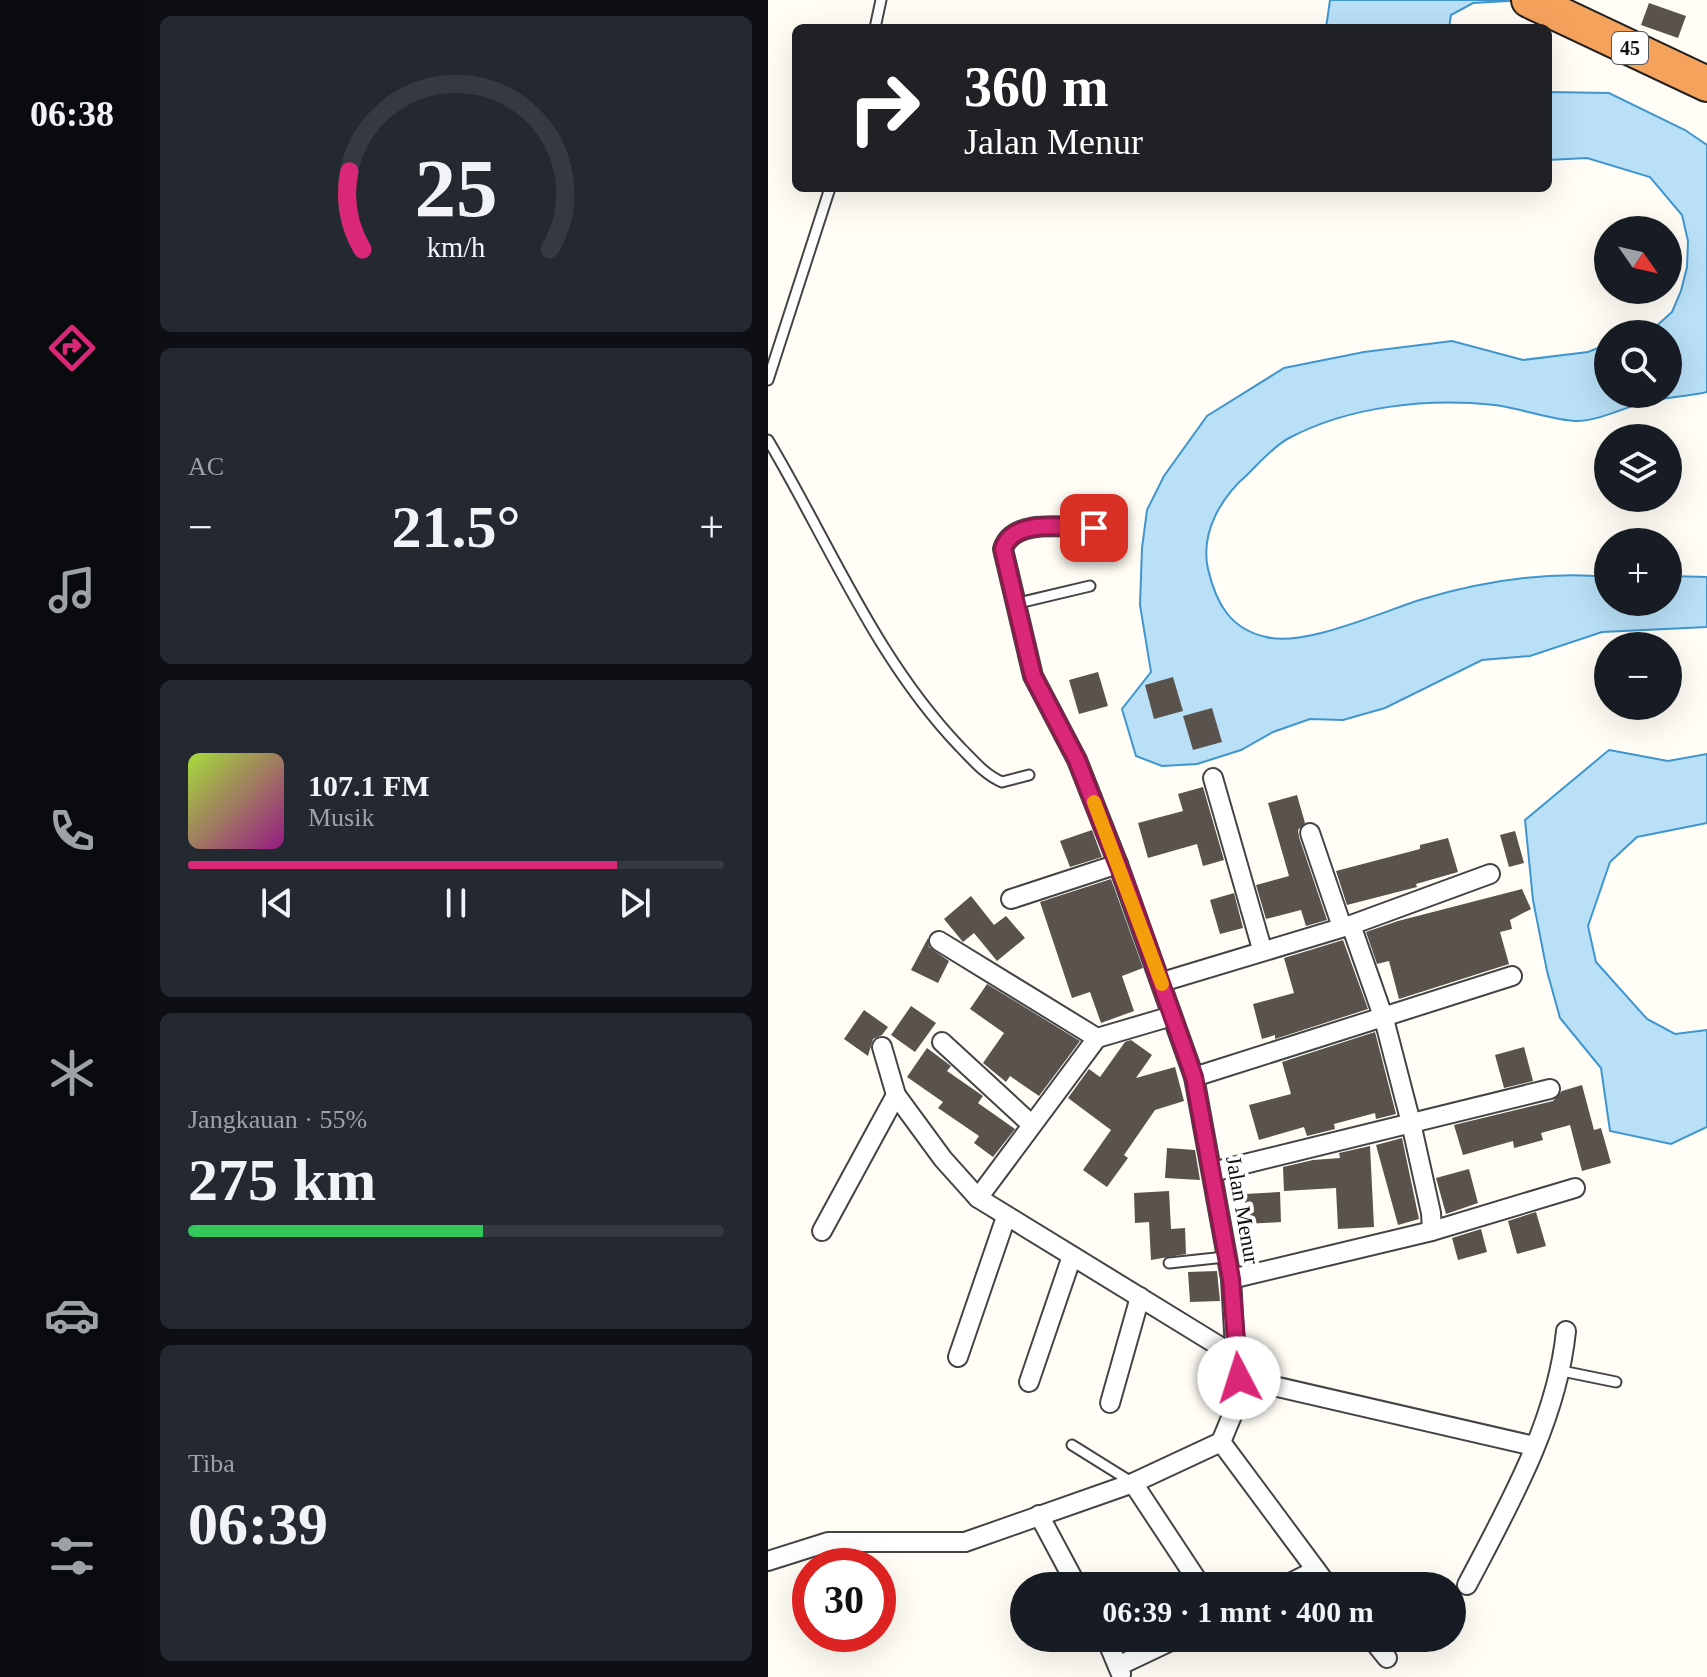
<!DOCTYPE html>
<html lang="id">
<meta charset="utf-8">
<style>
:root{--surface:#171b24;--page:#242831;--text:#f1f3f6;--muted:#9ea1a6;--line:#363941;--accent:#db2777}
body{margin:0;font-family:"Times New Roman",serif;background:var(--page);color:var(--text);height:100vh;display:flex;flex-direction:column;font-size:30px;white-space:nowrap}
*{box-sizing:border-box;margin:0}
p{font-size:26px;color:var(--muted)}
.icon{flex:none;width:44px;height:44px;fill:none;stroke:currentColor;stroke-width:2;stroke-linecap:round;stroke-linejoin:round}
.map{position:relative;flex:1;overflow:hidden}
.drawer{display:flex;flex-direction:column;gap:16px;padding:16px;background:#0d0f14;width:624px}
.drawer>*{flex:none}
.banner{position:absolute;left:24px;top:24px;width:760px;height:168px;border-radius:12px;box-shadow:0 8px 32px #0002;background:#202124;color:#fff;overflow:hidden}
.needle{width:52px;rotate:124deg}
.buttons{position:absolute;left:826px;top:216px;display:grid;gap:16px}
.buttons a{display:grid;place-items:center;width:88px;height:88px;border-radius:50%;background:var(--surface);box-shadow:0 8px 32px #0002;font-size:40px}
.speed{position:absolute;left:24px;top:1548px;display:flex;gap:16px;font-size:40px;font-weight:700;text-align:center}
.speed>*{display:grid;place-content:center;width:104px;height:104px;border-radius:50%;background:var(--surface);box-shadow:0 8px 32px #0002;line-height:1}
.speed .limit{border:12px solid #d22;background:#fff;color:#111}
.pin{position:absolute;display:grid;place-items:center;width:68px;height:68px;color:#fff;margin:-34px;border-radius:16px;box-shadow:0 4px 12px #0006}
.me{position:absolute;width:88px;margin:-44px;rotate:355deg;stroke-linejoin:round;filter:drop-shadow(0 0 6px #0008)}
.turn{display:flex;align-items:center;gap:28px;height:168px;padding:0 40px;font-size:36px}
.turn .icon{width:104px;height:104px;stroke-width:2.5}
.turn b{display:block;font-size:56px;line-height:68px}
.big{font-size:60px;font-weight:700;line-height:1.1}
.drawer .tile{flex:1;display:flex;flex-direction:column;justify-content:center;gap:12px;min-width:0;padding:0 28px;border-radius:12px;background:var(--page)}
.drawer .dial{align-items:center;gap:0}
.dial svg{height:208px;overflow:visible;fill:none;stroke:var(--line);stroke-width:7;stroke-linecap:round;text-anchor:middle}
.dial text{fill:var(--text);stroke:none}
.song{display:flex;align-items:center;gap:24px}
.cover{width:96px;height:96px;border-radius:12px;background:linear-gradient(135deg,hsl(80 70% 55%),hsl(310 70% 35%))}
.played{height:8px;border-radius:4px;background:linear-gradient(90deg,var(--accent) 80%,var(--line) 80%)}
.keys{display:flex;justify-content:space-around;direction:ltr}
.heat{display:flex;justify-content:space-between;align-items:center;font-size:44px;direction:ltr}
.charge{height:12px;border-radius:6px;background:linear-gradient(90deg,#34c759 55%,var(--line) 0)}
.trip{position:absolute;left:242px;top:1572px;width:456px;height:80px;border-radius:40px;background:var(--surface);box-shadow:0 8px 32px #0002;font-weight:700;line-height:80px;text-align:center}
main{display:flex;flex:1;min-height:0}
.tabs{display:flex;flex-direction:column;width:144px;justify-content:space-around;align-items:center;background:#090b0e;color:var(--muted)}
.tabs .icon{width:56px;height:56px}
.tabs .selected{color:var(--accent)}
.tabs b{font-size:36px;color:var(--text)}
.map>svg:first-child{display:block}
</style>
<main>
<nav class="tabs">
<b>06:38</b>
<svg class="icon selected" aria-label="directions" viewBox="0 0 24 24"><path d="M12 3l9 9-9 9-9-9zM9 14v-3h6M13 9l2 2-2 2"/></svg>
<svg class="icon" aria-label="music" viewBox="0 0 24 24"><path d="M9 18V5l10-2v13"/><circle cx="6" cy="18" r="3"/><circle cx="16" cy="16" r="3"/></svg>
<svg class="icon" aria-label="phone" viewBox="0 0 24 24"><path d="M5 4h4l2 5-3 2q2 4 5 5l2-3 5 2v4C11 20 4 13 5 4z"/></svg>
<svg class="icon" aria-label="climate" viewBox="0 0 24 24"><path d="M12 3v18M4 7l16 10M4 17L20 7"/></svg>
<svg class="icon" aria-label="car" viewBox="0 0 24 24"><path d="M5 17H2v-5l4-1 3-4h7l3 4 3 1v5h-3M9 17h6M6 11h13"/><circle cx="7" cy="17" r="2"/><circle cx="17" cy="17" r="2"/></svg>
<svg class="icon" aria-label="filters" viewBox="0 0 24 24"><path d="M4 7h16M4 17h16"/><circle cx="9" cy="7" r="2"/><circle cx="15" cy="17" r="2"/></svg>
</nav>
<section class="drawer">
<div class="tile dial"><svg viewBox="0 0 100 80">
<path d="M14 69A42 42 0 1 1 86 69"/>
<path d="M14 69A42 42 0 0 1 9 39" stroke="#db2777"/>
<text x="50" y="56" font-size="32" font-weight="700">25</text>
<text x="50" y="72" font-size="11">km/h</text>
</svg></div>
<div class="tile"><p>AC</p>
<div class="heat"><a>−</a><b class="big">21.5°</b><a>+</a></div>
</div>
<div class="tile">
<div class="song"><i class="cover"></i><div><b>107.1 FM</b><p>Musik</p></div></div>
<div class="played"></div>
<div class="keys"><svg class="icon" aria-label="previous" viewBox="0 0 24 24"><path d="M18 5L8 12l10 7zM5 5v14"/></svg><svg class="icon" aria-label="pause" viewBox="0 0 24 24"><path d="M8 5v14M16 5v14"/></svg><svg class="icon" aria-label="next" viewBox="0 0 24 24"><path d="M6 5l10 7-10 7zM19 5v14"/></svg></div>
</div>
<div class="tile"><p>Jangkauan · 55%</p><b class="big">275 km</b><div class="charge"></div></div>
<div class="tile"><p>Tiba</p><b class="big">06:39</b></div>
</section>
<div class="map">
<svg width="939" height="1677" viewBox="0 0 939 1677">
<rect width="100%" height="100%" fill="#fffdf5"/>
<!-- water -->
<g fill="#b9e0f7" stroke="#3f96cf" stroke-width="2">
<path d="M562,0H758L705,3L683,15L681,28H558Z"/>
<path d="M780,92L841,93L917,130L939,145V392C918,397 895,397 874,403C853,409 832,420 810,421C788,421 751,408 727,405C658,398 582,406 521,438C506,446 492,462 480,474C453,497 432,533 440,569C448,603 462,629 498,637C538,647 615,611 655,599C716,581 777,571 840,577V602H900V576L939,577V627L834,632L762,656L714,660L617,708L575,720L542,719L505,732L473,750L429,764L394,766L368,756L354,709L383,672L372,605L374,548L379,510L396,476L439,416L516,368L596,352L684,341L755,360L820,352L840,344V394H900V334H868L884,330L904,312L913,291L919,267L920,241L914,215L882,177L819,158L780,160Z"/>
<path d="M841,750L900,761L939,754V823L869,837L842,862L820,926L828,962L879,1019L907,1034L939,1030V1127L903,1144L842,1131L833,1068L792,1018L779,971L765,900L757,820Z"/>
</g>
<!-- building -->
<g fill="#5a524d">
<path d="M881,3L918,16L910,38L873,25Z"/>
<path d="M330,672L340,706L311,714L301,680Z"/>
<path d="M405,677L415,711L386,719L377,685Z"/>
<path d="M444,708L454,742L425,750L415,716Z"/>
<path d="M435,787L456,860L435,866L429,844L380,858L370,823L415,811L410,794Z"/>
<path d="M529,795L537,823L530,830L531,837L559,920L538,926L533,910L498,919L488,885L521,876L500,803Z"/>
<path d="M324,830L334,857L302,867L292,841Z"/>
<path d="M747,831L756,863L741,867L732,835Z"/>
<path d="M680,838L690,872L648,884L649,887L579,905L568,871L652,849V845Z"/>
<path d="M343,879L375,968L354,976L366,1011L333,1023L322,992L304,998L272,902Z"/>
<path d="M754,889L763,909L742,920L744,929L732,932L741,964L631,999L621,961L609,964L598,932L630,921Z"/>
<path d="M466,893L475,928L452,934L442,900Z"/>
<path d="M203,896L226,925L238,916L257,938L229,961L206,933L195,942L176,919Z"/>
<path d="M160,938L161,947L181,961L170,983L143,970Z"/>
<path d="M575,940L600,1009L507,1039V1035L494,1039L485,1004L526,993L516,958Z"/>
<path d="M219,984L312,1041L271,1096L242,1076L238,1082L215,1063L236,1033L202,1009Z"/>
<path d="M143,1006L168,1023L147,1052L123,1035Z"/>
<path d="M96,1010L120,1027L114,1035L105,1039L100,1056L76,1039Z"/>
<path d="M607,1032L628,1114L608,1119L607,1113L566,1124L567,1129L539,1136L536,1127L491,1140L481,1105L523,1094L514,1062Z"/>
<path d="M363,1040L384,1055L368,1078L407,1067L416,1101L387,1110L356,1155L360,1158L339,1187L315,1170L343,1130L300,1098L321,1069L332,1077L357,1042Z"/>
<path d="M756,1047L765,1081L736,1088L727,1055Z"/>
<path d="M159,1048L183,1066L179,1071L215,1096L210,1103L247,1129L225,1157L206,1143L211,1136L170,1108L175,1102L139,1077Z"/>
<path d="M814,1085L826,1130L833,1128L843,1163L814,1171L802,1125L773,1133L775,1140L746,1148L745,1141L695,1155L686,1125L785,1101L794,1091Z"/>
<path d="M634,1138L651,1219L630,1225L608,1145Z"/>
<path d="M602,1146L606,1227L570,1229L568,1188L516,1191L515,1167L545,1160L572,1158L571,1153Z"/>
<path d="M399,1148L427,1150L432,1180L397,1178Z"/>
<path d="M701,1169L710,1203L678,1214L668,1178Z"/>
<path d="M401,1191L403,1229L417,1228L418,1254L383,1260L381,1222L367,1223L366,1193Z"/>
<path d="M512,1192L513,1222L478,1224L477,1194Z"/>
<path d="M768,1212L778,1246L749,1254L740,1221Z"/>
<path d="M713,1229L719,1252L690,1260L684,1238Z"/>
<path d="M449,1271L452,1301L422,1302L420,1272Z"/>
</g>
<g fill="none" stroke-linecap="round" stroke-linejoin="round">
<defs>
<g id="lane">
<path d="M107,28L113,0"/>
<path d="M0,380L62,188"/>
<path d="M0,440C62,544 107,658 192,747C205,760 217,775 234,782L261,775"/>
<path d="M246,604L322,586"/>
<path d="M401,1263L457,1257"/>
<path d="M794,1371L848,1382"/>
<path d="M304,1445L365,1483"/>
</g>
<g id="street">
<path d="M445,778L494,949"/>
<path d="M542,833L574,927"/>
<path d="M243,899L350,864"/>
<path d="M583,925L616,1019L643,1123L663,1213L664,1231"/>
<path d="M171,941L329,1038"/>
<path d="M394,982L583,925L722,874"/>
<path d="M174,1042L263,1124"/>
<path d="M114,1047L128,1095L175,1159L210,1198L469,1357"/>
<path d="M426,1077L744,976"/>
<path d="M444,1172L782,1089"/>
<path d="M210,1198L329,1038L404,1016"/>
<path d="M54,1231L128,1095"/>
<path d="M463,1279L664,1231L807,1188"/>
<path d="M190,1357L238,1217"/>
<path d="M471,1378L766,1446"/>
<path d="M261,1382L304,1256"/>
<path d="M342,1403L372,1297"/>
<path d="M453,1442L560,1586"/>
<path d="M365,1483L433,1586"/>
<path d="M271,1515L309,1586"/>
<path d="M0,1561L60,1542H197L365,1483L453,1442L470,1401L463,1279L426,1077L350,864L309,760L265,676L235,549C245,517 299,528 326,528"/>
<path d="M699,1585C741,1505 789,1421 798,1331"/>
<path d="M516,1586L548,1570"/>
<path d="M338,1638L353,1674"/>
<path d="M603,1638L619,1658"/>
<path d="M350,1666L409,1638"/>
</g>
<path id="highway" d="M761,0L939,84"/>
</defs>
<!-- lane casing -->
<use href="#lane" stroke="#444" stroke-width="13"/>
<!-- street casing -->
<use href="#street" stroke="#444" stroke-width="22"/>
<!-- highway casing -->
<use href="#highway" stroke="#222" stroke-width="38"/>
<!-- lane -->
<use href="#lane" stroke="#fff" stroke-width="9"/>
<!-- street -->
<use href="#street" stroke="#fff" stroke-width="18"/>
<!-- highway -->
<use href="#highway" stroke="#f5a25d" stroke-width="34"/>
</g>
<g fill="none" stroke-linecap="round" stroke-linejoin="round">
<defs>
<path id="route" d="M326,528C299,528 245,517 235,549L265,676L309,760L361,893L426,1077L463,1279L471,1378"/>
</defs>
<!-- route casing -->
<use href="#route" stroke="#8e194d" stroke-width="20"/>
<!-- route -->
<use href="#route" stroke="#db2777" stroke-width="14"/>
<!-- slow -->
<path stroke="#f59e0b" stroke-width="14" d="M326,802L394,984"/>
</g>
<g text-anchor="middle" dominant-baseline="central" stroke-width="8" stroke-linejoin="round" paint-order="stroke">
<!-- shield labels -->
<rect fill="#fff" stroke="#585858" stroke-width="2" x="844" y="32" width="36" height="32" rx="6"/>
<g font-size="20" font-weight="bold" fill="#111">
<text x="862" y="48">45</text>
</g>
<!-- street labels -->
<g font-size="22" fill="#111" stroke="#fff">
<text transform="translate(475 1210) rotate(80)">Jalan Menur</text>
</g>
</g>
</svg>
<div class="buttons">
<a><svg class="needle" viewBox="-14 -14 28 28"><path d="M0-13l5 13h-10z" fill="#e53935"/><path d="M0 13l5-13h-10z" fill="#9ea1a6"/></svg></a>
<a><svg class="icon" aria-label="search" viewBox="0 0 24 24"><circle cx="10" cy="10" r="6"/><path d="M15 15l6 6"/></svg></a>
<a><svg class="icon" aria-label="layers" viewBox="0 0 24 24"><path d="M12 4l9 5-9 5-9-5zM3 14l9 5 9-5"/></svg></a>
<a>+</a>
<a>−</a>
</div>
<div class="speed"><div class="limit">30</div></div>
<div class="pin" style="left:326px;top:528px;background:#d93025"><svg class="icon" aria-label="arrive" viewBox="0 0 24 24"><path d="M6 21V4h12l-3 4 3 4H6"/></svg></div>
<svg class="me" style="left:471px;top:1378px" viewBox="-20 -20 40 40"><circle r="19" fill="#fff"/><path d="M0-13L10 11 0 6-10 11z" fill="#db2777"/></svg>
<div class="trip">06:39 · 1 mnt · 400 m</div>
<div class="banner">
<div class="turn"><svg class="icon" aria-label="right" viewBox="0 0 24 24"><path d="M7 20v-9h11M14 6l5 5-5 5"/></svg><div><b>360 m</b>Jalan Menur</div></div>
</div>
</div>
</main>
